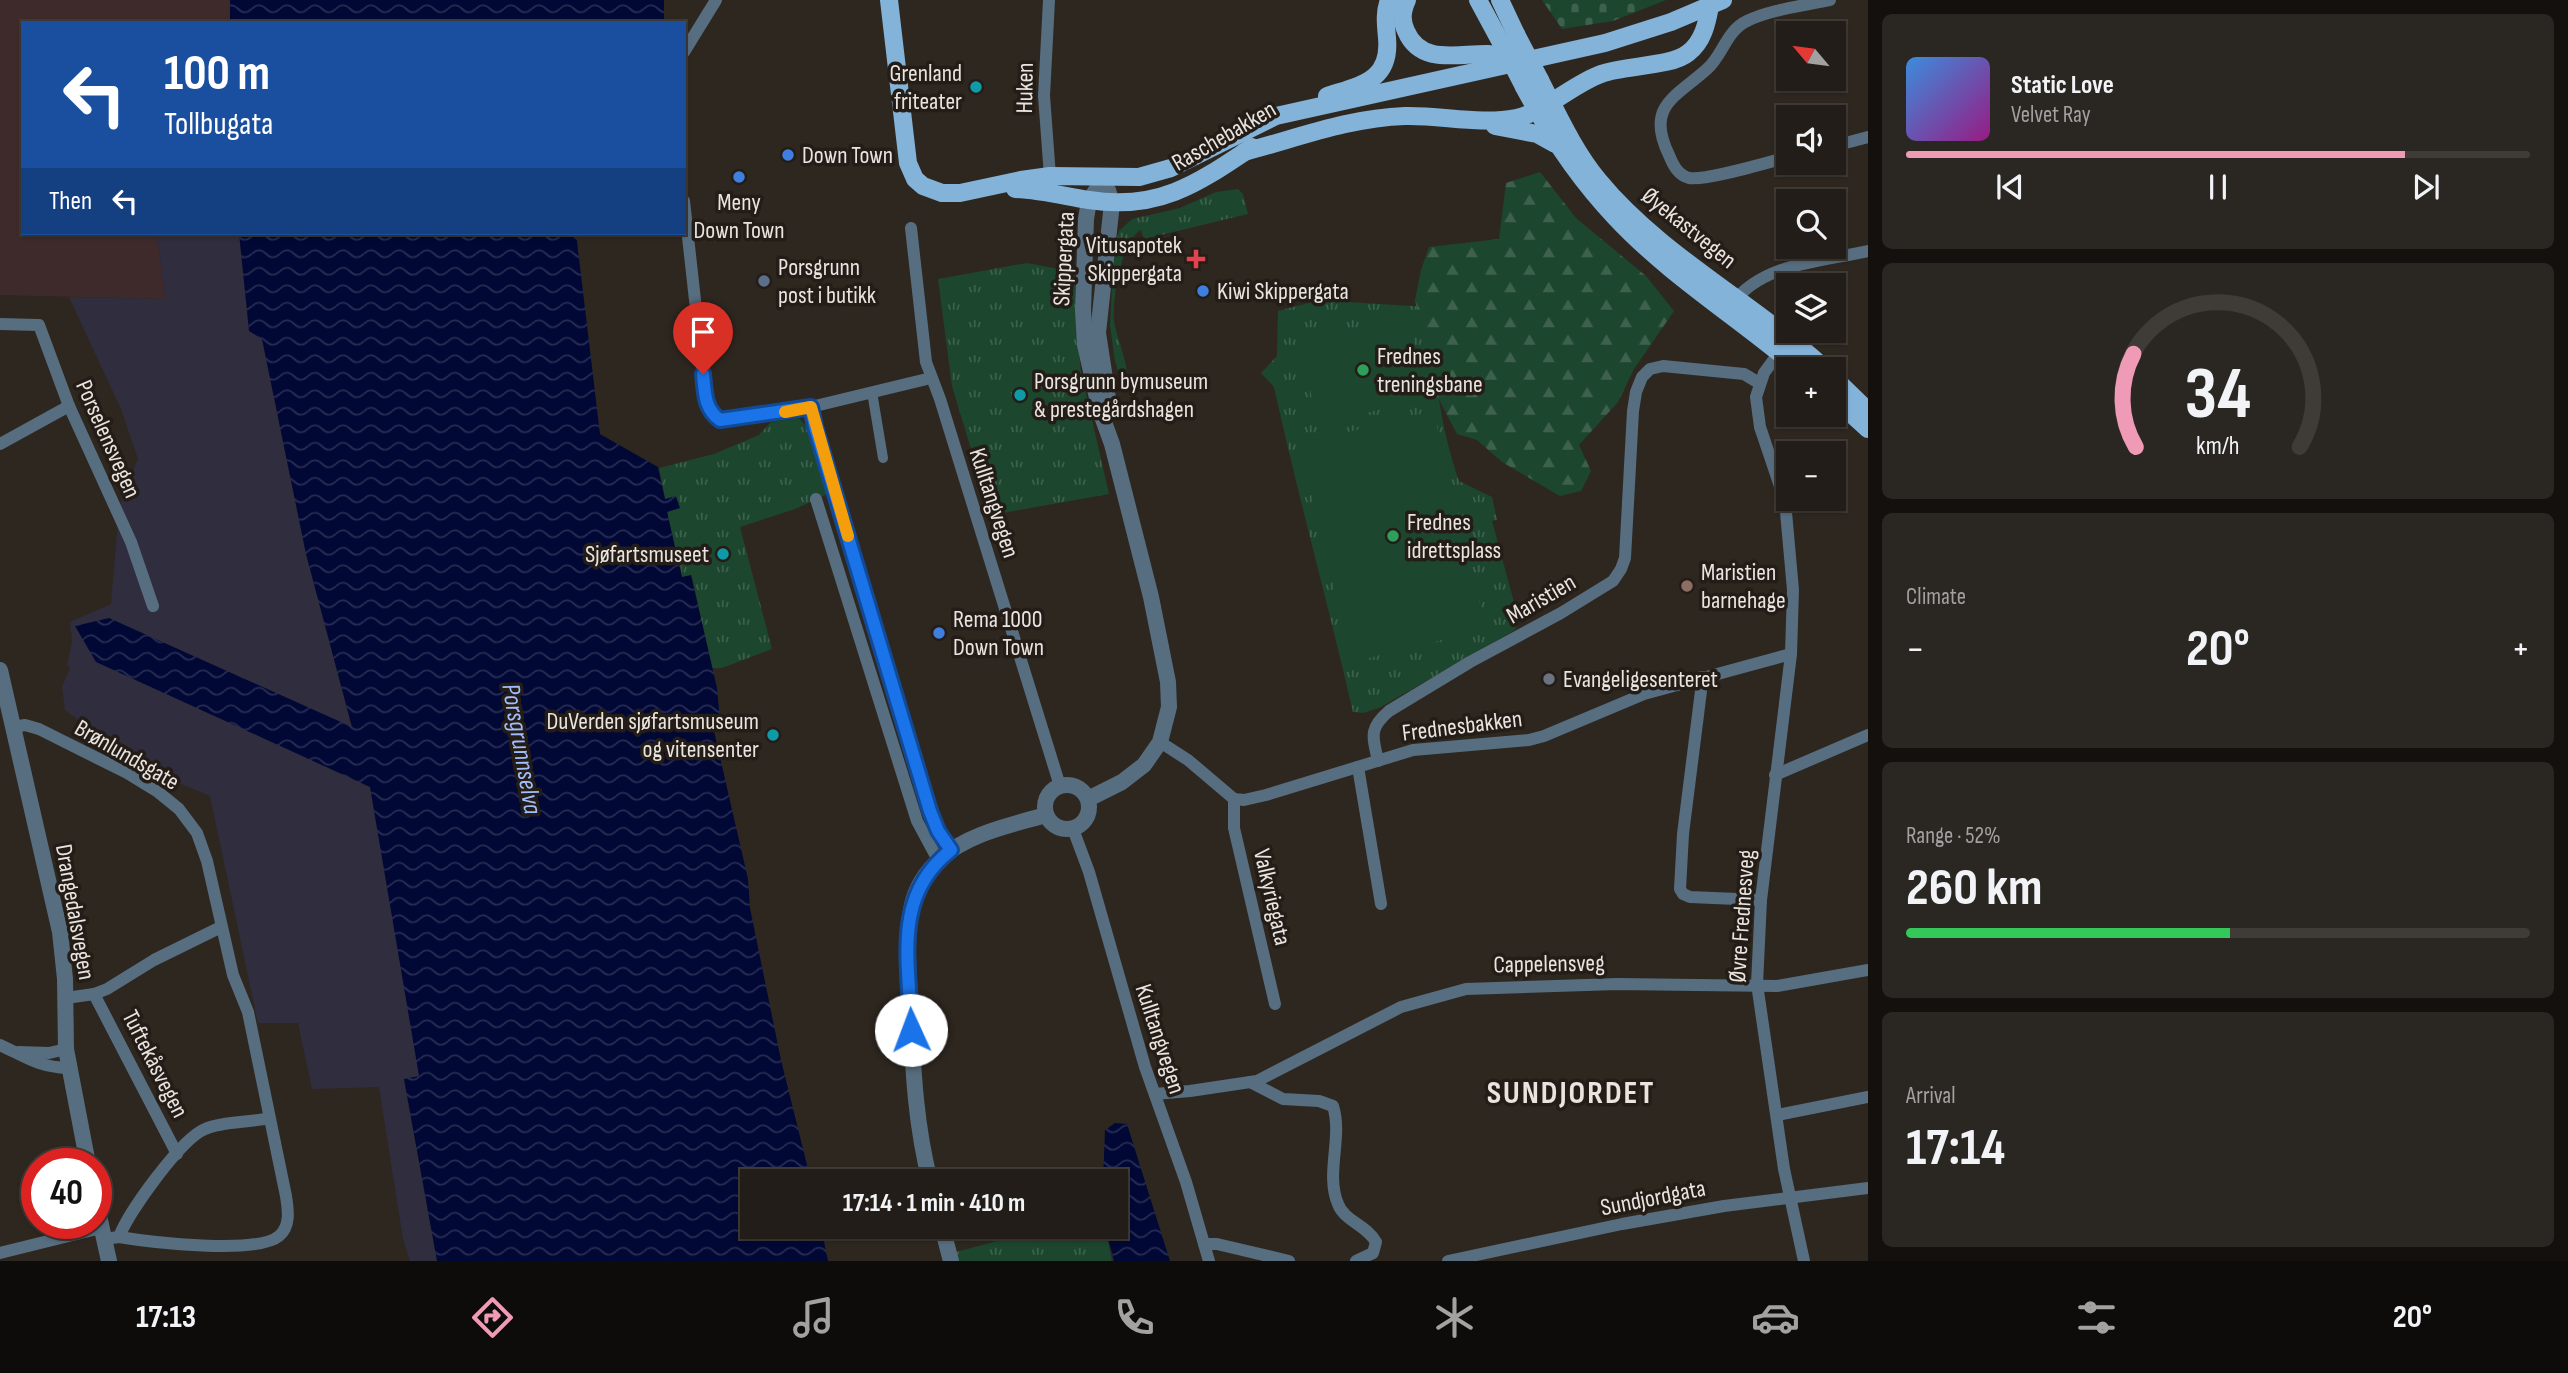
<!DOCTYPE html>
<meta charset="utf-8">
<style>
:root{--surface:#221d18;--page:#2a2621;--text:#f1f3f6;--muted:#a2a2a2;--line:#3f3b37;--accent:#ef9ab7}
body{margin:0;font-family:"Sofia Sans Condensed",sans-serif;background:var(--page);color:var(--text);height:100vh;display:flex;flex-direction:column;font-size:26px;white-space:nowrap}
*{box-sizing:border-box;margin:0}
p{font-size:23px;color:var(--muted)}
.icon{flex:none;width:38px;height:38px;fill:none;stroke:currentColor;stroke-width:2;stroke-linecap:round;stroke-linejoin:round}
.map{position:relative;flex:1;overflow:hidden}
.side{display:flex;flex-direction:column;gap:14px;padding:14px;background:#13100d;width:700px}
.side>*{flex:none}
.top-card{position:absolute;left:21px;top:21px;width:665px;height:214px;border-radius:0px;box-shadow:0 2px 5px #0004,0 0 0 2px var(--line);background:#1a4fa0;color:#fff;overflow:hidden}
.needle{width:46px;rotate:299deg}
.fabs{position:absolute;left:1776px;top:21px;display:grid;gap:14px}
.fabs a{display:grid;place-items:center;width:70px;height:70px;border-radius:0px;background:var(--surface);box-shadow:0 2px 5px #0004,0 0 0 2px var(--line);font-size:35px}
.speed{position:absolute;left:21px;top:1148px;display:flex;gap:14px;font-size:35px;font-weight:700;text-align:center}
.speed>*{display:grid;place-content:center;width:91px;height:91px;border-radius:50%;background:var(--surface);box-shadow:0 2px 5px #0004,0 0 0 2px var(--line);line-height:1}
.speed .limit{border:10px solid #d22;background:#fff;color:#111}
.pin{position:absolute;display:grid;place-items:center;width:60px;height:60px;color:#fff;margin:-72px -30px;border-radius:50% 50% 50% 0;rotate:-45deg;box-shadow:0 0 7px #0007}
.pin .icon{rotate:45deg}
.me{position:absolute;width:77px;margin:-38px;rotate:358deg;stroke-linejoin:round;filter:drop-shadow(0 0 5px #0008)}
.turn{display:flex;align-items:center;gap:24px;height:147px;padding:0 28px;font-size:32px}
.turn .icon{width:91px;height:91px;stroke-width:2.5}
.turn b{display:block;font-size:49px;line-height:60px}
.then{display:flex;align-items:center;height:66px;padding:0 28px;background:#0003;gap:14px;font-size:26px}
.big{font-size:52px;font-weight:700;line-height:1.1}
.side .card{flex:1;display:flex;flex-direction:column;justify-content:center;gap:10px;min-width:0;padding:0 24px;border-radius:10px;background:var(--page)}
.side .dial{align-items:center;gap:0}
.dial svg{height:182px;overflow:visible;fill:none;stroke:var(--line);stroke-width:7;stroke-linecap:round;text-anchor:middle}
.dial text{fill:var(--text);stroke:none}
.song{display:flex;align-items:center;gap:21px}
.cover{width:84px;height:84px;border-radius:10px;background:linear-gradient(135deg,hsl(210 70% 55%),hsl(310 70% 35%))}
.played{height:7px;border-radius:4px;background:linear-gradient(90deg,var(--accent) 80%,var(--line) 80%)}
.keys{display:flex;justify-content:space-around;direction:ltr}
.heat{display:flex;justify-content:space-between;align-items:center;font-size:38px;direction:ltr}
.charge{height:10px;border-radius:5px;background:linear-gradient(90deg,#34c759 52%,var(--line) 0)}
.trip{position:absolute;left:740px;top:1169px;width:388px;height:70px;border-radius:0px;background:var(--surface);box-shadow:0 2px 5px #0004,0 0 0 2px var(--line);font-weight:700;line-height:70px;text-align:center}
.menu{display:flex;height:112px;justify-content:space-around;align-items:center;background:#0e0c0a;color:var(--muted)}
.menu .icon{width:49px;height:49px}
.menu .current{color:var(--accent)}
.menu b{font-size:32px;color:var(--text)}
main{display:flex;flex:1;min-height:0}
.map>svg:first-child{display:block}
</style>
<main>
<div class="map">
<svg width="1868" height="1261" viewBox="0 0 1868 1261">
<defs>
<pattern id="grass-tufts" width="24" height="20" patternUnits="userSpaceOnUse" patternTransform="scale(1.75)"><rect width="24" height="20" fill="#1c462e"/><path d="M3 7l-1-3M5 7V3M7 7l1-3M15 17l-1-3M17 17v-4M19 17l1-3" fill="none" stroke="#3d614c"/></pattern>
<pattern id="forest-firs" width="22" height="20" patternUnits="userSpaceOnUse" patternTransform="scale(1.75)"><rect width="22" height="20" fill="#1c462e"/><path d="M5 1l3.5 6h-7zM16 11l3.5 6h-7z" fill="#3d614c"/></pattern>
<pattern id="cemetery-stones" width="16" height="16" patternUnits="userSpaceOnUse" patternTransform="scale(1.75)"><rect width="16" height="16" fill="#1c462e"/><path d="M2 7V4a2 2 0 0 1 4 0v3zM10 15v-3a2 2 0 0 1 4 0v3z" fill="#3d614c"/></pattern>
<pattern id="water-waves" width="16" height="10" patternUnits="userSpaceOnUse" patternTransform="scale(1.75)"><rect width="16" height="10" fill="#010835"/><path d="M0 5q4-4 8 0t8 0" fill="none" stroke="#262c52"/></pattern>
</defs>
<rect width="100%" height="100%" fill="#2e2720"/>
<!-- commercial -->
<path fill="#3e2a2a" d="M0,0H230V23H23V233H157L165,299L0,295Z"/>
<!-- industrial -->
<path fill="#302d3e" d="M157,233H239L249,330L262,339L306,554L352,728L343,723L362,784L370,787L420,1077L404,1080L437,1261H410L403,1239L379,1087L312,1089L298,1023H258L210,796L145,769L65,710L62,687L70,668L67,665L72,642L70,622L111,604L119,510L123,493L138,459L121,409L69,297L165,299Z"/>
<!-- grass -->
<g fill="url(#grass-tufts)">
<path d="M1238,189L1243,194L1248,214L1144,239L1141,230C1121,240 1112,300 1114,321C1117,340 1130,366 1127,384L1119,374L1115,361L1110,326L1114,248L1119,231L1132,219L1180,208L1216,192Z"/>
<path d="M1027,263L1075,272L1076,328L1081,372L1109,494L991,515L952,386L938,279Z"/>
<path d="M1331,301L1428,307C1434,367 1439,424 1459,481L1492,497L1497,520L1492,521L1519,621L1515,630L1379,708L1363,713L1353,712C1328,603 1298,496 1274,387L1261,373L1277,356L1278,311L1312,302Z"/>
<path d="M799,418L805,425L828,494L795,509L740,527L772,649L722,668H712L692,577L682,578L679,556L676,555L659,468L714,454L759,435L771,422Z"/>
<path d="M1050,1227H1105L1112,1261H958L956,1252Z"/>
</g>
<!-- forest -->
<path fill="url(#forest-firs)" d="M1540,172L1576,218L1646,276L1674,311L1634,369L1618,402L1579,445L1591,471L1581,491L1560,496L1502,462L1477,440L1457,434L1427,377L1424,338L1415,300L1421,270L1429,247L1499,239L1506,183Z"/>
<!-- cemetery -->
<path fill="url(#cemetery-stones)" d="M1542,0H1666L1613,21L1562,29Z"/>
<!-- garden -->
<g fill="#1c462e">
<path d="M1408,316L1428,398L1318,424L1299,342Z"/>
<path d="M1433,411L1486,629L1352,662L1299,444Z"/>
</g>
<!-- water -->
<g fill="url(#water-waves)">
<rect x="230" y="0" width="434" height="23"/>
<path d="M239,233H576L600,434L658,467L665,499L676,496L680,508L667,512L682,577L691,575L717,688L721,730L714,731L748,879L750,908L781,1060L811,1181H752V1227H821L828,1261H437L404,1079L419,1076L370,787L96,662L75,626L109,618L352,727L306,554L262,339L249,331Z"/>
<path d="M1115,1123L1127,1124L1170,1261H1114L1105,1227H1116V1181H1103L1105,1130Z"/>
</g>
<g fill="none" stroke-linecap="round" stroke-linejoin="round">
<!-- pedestrian -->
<path stroke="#576e80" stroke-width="10" d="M872,392L883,458"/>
<!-- minor -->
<g stroke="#576e80" stroke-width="12">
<path d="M1049,0L1044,96L1050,176"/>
<path d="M684,52L716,0"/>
<path d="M1834,146L1868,137"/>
<path d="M1788,157C1769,162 1706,181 1689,178C1678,175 1673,165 1669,155C1645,106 1676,97 1707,69C1723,55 1726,31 1747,21C1772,9 1804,6 1830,0"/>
<path d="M684,201L706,399C709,410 714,419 726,420L811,407L931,378"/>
<path d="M911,228L926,362L940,399L1060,786"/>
<path d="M1733,303C1762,263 1824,261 1868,251"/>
<path d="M0,324L39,325L69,406L131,542L153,606"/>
<path d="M1783,347L1764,373L1756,397L1760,427L1785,501L1793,590L1791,654L1761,900L1757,984L1784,1169L1804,1261"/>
<path d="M811,407L815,427L930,811L938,831L951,850"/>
<path d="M0,444L69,406"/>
<path d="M816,499L917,821L938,860"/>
<path d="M1701,677V691L1683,834L1680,889L1683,894L1690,897L1761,900"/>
<path d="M14,727L25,725L39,729L127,773L158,792L179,809L197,833L207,861L233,975L248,1012L286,1196C288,1209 291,1226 279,1236C257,1255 149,1242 119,1237L104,1239"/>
<path d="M1160,742L1188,760L1234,799L1244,800L1266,795L1413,750L1529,740L1544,736L1644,694L1791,654"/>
<path d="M1378,761C1373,737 1368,729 1389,711L1470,662L1561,613L1613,581L1621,569L1625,558L1633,411L1636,392L1642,377L1650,369L1663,366L1744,374L1759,383"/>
<path d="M1358,767L1381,904"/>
<path d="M1775,775L1868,735"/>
<path d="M1234,799V828L1275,1004"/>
<path d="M1073,829L1089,872L1145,1067L1186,1182L1209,1261"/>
<path d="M94,994L177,1154"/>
<path d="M66,998L94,994L107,989L154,960L221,927"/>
<path d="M0,1045C26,1057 38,1067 68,1068"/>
<path d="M18,1052L49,1053L66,1049"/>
<path d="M1250,1082L1283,1099L1319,1101L1333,1106C1343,1137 1325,1174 1338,1204C1344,1221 1367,1225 1376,1242L1373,1253L1356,1261"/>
<path d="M1155,1094L1190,1091L1257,1081L1401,1007L1466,989L1617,984L1777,986L1868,970"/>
<path d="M1777,1115L1868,1097"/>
<path d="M119,1237C129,1211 181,1139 205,1129C223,1121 249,1123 269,1118"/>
<path d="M1204,1244H1217L1289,1261"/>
<path d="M0,1253L101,1228"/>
<path d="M1448,1261L1622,1224L1724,1206L1868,1188"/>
</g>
<!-- tertiary -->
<g stroke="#576e80" stroke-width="16">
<path d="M1108,190L1112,203L1098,333L1110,411"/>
<path d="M0,670L60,932L65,979L66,1049L88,1164"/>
<circle cx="1067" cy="807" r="22"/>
<path d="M1088,799L1122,782L1144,765L1160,742L1169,707L1168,682L1151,597L1112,444L1100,411L1085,345L1083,310L1086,219L1089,201L1104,178"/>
<path d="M930,1181C915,1123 913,1066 910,1006C909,973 905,938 912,905C916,888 926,872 939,860C966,834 1011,825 1046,815"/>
<path d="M96,1202L109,1261"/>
<path d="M942,1227L951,1261"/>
</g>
<!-- primary -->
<g stroke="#84b3d9" stroke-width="18">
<path d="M889,0L908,163L915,179L923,186L942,193H960L1021,180L1050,176L1139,177L1171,168L1276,116L1605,43L1671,22L1723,0"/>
<path d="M1407,0C1402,11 1401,20 1406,31C1421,66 1459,53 1489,54C1499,54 1510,56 1521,57"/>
<path d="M1478,0L1505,50"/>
<path d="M1500,0L1516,34"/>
<path d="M1540,80C1558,115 1574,151 1599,181C1661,256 1754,303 1825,369"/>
<path d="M1524,87C1549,134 1578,178 1615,217C1669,275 1739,318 1799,369"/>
<path d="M1327,96C1361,85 1391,81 1387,38C1386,25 1384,13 1389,0"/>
<path d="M1495,126L1537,134L1555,144"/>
<path d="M1244,152C1298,138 1348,118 1405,116C1441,115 1480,125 1516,118C1543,113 1573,84 1601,74C1624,65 1671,67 1688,53C1703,42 1707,23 1710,6"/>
<path d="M1015,189C1041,190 1064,196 1089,200C1158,211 1197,184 1252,147"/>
<path d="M1834,378L1868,411"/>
<path d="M1834,398L1868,429"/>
</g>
<!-- primary-bridge -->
<g stroke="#84b3d9" stroke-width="18">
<path d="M1516,34L1540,80"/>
<path d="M1505,50L1524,87"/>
</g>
</g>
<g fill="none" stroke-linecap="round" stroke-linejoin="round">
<defs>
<path id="route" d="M703,374C705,392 704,409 720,420L811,407L815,427L930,811L938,831L951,850C891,897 910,963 911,1030"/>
</defs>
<!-- route casing -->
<use href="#route" stroke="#114b97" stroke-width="18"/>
<!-- route -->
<use href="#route" stroke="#1a73e8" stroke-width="12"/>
<!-- slow -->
<path stroke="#f59e0b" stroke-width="12" d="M785,412L811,407L848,536"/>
</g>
<!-- markers -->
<g fill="#0f9aa8" stroke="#241d17" stroke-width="2.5">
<circle cx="976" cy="87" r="7"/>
<circle cx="1020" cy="395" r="7"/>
<circle cx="723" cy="554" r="7"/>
<circle cx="773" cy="735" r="7"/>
</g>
<g fill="#3f7fe0" stroke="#241d17" stroke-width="2.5">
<circle cx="788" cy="155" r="7"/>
<circle cx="739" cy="177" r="7"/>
<circle cx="1203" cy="291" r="7"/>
<circle cx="939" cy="633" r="7"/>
</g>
<path fill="#e0444e" stroke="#241d17" stroke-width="2.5" d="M1192.5 248.5h7v7h7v7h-7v7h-7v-7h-7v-7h7z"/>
<circle fill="#5c6f8a" stroke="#241d17" stroke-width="2.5" cx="764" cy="281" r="7"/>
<g fill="#2e9e5b" stroke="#241d17" stroke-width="2.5">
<circle cx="1363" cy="370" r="7"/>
<circle cx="1393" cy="536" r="7"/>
</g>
<circle fill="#8d6e63" stroke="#241d17" stroke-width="2.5" cx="1687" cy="586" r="7"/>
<circle fill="#6b7280" stroke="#241d17" stroke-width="2.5" cx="1549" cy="679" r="7"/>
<g text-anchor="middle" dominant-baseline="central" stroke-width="7" stroke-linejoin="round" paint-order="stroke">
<!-- poi labels -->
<g font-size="24" fill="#e9e4e0" stroke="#241d17" text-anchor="start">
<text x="962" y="73" text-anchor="end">Grenland<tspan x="962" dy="28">friteater</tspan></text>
<text x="802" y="155">Down Town</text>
<text x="739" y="202" text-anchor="middle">Meny<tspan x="739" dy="28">Down Town</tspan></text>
<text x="1182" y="245" text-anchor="end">Vitusapotek<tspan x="1182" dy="28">Skippergata</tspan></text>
<text x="778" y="267">Porsgrunn<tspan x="778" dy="28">post i butikk</tspan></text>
<text x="1217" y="291">Kiwi Skippergata</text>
<text x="1377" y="356">Frednes<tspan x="1377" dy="28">treningsbane</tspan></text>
<text x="1034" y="381">Porsgrunn bymuseum<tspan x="1034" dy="28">&amp; prestegårdshagen</tspan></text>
<text x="1407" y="522">Frednes<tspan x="1407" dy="28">idrettsplass</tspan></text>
<text x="709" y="554" text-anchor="end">Sjøfartsmuseet</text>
<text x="1701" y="572">Maristien<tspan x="1701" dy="28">barnehage</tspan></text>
<text x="953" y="619">Rema 1000<tspan x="953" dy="28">Down Town</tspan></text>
<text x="1563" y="679">Evangeligesenteret</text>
<text x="759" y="721" text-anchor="end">DuVerden sjøfartsmuseum<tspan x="759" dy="28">og vitensenter</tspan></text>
</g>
<!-- street labels -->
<g font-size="24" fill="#e9e4e0" stroke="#241d17">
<text transform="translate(1025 88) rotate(-89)">Huken</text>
<text transform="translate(1224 136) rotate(-30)">Raschebakken</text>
<text transform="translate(1689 228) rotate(39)">Øyekastvegen</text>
<text transform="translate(1064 259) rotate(-87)">Skippergata</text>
<text transform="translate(108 439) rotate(66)">Porselensvegen</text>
<text transform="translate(994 503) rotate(72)">Kulltangvegen</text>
<text transform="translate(1541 599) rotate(-30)">Maristien</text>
<text transform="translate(1462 726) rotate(-7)">Frednesbakken</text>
<text transform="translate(127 755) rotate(30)">Brønlundsgate</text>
<text transform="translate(1272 897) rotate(77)">Valkyriegata</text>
<text transform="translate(75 912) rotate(80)">Drangedalsvegen</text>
<text transform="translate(1742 916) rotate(-86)">Øvre Frednesveg</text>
<text transform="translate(1549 964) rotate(-1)">Cappelensveg</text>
<text transform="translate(1160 1039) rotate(72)">Kulltangvegen</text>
<text transform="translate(155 1064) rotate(63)">Tuftekåsvegen</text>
<text transform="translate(1653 1198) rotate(-11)">Sundjordgata</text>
</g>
<!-- water labels -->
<g font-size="26" font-style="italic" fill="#a0befd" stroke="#241d17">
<text transform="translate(521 749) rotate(80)">Porsgrunnselva</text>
</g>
<!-- district labels -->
<g font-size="32" font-weight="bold" letter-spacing="2" fill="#e9e4e0" stroke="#241d17">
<text x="1571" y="1093">SUNDJORDET</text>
</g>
</g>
</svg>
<div class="fabs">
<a><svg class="needle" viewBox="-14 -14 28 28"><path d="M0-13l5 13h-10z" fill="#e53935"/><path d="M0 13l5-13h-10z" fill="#a2a2a2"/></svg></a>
<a><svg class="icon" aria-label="sound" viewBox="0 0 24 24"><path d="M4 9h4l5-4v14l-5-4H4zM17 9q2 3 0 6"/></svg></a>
<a><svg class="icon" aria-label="search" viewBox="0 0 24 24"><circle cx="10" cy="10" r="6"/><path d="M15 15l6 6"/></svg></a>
<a><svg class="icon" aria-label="layers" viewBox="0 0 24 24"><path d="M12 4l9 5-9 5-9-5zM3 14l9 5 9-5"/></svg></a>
<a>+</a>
<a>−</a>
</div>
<div class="speed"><div class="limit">40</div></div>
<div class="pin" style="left:703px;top:374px;background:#d93025"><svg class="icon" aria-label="arrive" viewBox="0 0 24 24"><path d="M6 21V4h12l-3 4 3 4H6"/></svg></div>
<svg class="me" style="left:911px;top:1030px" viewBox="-20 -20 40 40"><circle r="19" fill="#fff"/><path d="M0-13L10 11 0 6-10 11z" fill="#1a73e8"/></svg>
<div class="trip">17:14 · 1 min · 410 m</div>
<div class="top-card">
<div class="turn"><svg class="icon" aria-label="left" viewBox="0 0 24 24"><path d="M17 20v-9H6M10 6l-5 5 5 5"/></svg><div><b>100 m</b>Tollbugata</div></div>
<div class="then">Then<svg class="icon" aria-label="left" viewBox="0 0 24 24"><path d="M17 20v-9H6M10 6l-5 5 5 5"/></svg></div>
</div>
</div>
<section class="side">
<div class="card">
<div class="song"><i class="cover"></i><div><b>Static Love</b><p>Velvet Ray</p></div></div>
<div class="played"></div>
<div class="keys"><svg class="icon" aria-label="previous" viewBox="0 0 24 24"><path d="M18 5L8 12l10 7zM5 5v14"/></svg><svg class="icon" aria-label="pause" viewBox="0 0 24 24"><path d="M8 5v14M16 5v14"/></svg><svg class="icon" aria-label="next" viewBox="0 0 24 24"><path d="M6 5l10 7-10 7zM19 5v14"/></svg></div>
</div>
<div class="card dial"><svg viewBox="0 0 100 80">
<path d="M14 69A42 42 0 1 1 86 69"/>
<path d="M14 69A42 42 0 0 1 13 28" stroke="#ef9ab7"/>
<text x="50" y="56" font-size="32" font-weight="700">34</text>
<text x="50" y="72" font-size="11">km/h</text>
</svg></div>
<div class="card"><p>Climate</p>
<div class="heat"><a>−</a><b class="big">20°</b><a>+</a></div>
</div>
<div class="card"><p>Range · 52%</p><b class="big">260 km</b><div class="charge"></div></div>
<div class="card"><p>Arrival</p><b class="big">17:14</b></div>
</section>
</main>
<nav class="menu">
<b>17:13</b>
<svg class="icon current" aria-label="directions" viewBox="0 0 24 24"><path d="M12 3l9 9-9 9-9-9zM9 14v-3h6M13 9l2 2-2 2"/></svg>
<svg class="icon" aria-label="music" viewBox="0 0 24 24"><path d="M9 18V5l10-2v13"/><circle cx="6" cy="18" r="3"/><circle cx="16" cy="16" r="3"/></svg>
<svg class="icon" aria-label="phone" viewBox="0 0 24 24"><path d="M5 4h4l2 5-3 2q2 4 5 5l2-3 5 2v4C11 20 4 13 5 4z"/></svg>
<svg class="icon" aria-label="climate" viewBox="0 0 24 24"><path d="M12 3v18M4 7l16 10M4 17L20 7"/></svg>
<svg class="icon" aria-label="car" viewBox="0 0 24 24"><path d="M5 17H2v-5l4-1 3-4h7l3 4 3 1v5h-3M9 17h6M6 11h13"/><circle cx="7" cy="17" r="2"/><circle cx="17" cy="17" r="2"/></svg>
<svg class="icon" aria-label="filters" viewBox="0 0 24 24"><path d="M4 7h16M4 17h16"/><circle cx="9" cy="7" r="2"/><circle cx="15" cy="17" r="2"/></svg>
<b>20°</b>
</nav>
